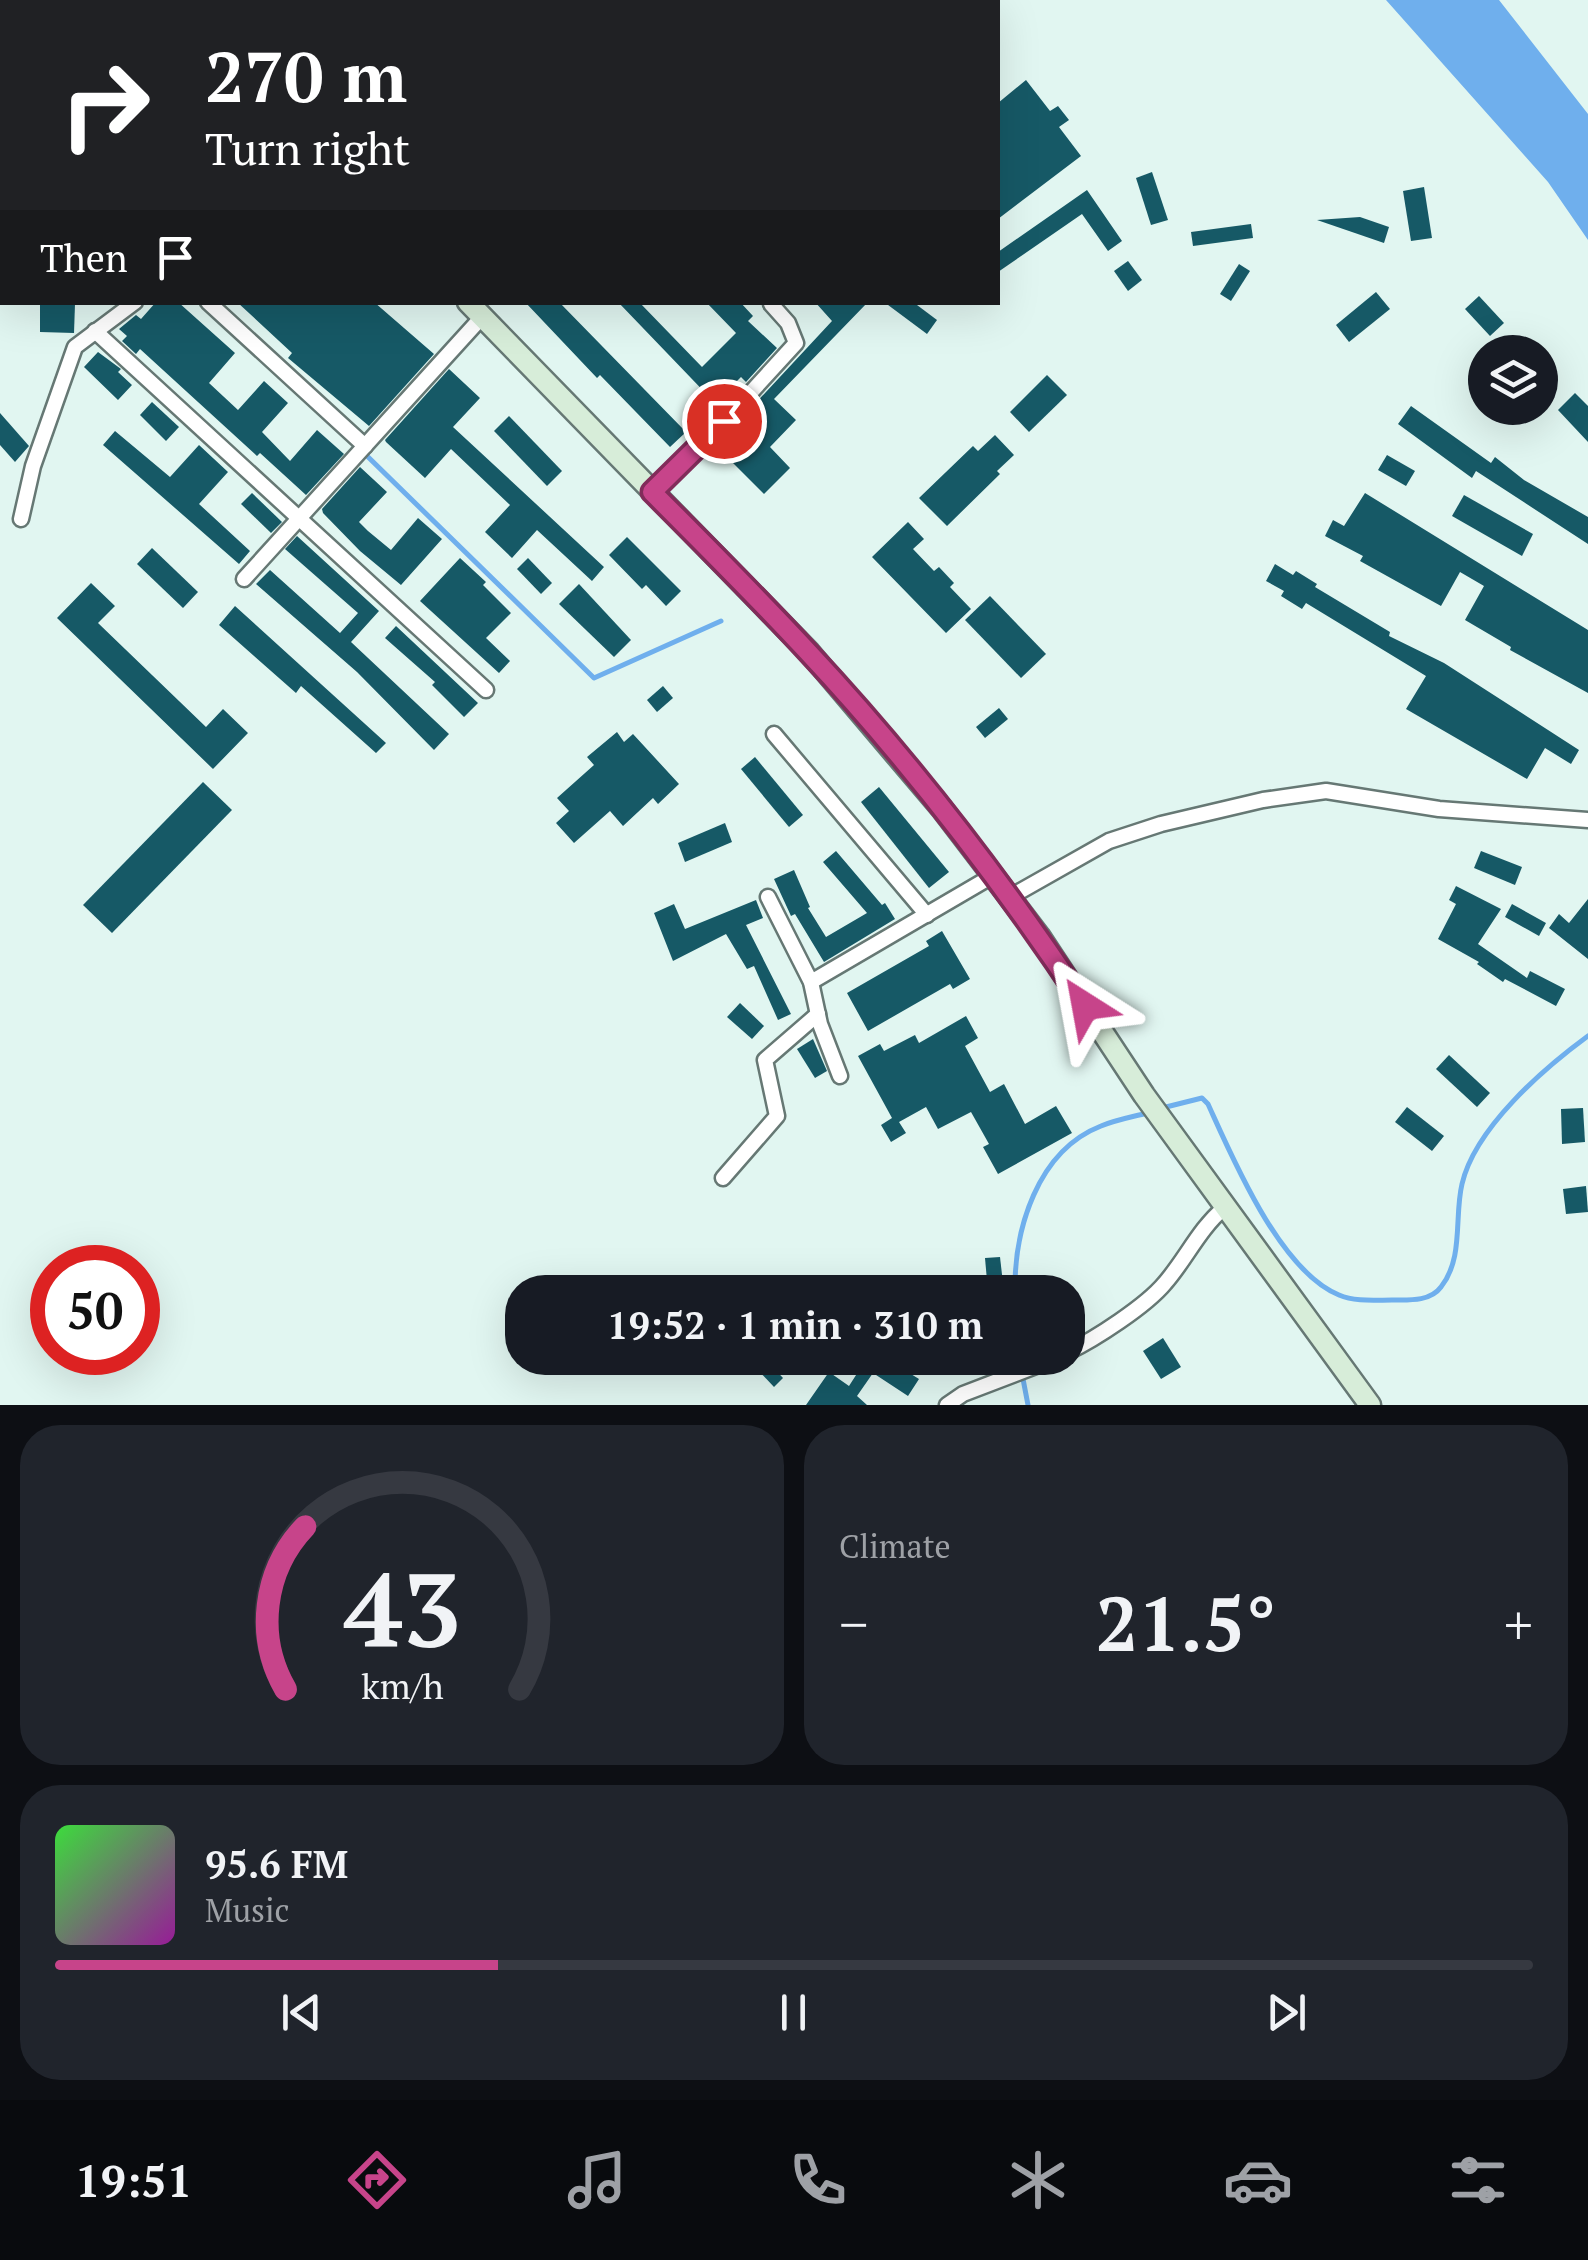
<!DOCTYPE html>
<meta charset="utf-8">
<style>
:root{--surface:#171b24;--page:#20242c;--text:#f1f3f6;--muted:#9ea1a6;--line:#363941;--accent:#c7448a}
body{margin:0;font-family:"PT Serif",serif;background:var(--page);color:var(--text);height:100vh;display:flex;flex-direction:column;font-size:38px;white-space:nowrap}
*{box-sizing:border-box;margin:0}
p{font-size:32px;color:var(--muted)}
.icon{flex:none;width:55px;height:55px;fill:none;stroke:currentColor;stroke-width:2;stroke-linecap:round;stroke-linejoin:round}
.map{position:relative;height:1405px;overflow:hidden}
.side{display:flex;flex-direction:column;gap:20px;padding:20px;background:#0d0f14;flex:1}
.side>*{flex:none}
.banner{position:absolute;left:0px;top:0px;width:1000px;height:305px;box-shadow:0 10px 40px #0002;background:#202124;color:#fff;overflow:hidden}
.fabs{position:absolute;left:1468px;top:335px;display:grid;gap:20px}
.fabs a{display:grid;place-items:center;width:90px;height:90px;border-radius:50%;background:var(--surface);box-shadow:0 10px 40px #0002;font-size:50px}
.speed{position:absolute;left:30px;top:1245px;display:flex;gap:20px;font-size:50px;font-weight:700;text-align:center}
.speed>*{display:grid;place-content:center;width:130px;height:130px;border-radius:50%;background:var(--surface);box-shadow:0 10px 40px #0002;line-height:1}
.speed .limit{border:15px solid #d22;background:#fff;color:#111}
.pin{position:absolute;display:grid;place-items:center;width:85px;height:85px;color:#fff;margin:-42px;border:5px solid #fff;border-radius:50%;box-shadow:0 2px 10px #0007}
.me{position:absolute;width:110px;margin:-55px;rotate:326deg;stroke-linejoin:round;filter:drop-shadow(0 0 8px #0008)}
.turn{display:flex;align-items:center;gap:35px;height:210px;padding:0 40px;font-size:45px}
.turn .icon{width:130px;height:130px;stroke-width:2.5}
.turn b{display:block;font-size:70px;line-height:85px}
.then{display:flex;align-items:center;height:95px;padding:0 40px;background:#0003;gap:20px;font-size:38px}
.big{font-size:75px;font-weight:700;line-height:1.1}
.side .tile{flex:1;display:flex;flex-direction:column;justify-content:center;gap:15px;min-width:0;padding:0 35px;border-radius:40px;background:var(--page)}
.side .dial{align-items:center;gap:0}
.dial svg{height:260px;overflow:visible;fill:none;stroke:var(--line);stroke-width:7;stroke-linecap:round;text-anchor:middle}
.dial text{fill:var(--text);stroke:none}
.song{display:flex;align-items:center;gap:30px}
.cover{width:120px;height:120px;border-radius:15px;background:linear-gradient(135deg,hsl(120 70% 55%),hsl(300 70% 35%))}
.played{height:10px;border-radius:5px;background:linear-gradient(90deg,var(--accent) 30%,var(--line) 30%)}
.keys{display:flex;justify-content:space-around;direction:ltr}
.heat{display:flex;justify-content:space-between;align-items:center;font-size:55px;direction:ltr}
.side .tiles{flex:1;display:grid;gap:20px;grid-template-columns:1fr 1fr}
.tile:last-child{grid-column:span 2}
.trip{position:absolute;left:505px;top:1275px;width:580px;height:100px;border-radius:40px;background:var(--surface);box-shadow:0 10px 40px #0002;font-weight:700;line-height:100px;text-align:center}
.menu{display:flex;height:160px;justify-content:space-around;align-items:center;background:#090b0e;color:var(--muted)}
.menu .icon{width:70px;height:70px}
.menu .active{color:var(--accent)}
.menu b{font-size:45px;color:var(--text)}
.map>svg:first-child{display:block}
</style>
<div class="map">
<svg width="1588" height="1405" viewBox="0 0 1588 1405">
<rect width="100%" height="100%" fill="#e1f6f1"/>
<!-- water -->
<path fill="#6fafed" d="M1386,0H1499L1588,114V240L1548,182Z"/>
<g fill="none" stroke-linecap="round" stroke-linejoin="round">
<!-- stream -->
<g stroke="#6fafed" stroke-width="5">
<path d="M0,132L2,134"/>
<path d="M364,453L594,678L721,621"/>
<path d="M1162,1108L1202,1098L1208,1104C1233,1159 1280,1271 1339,1295C1355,1302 1375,1300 1392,1300C1408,1300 1430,1302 1441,1287C1464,1258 1454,1217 1462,1184C1475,1128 1543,1069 1588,1036"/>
<path d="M1015,1292C1014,1230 1037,1151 1101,1126C1115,1120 1132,1117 1147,1113"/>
<path d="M1019,1358L1028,1405"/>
</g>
</g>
<!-- building -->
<g fill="#165966">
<path d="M1026,80L1050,111L1058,106L1069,120L1059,127L1081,156L998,219V103Z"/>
<path d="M1152,172L1168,220L1151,225L1136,178Z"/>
<path d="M1424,187L1432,238L1411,241L1403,191Z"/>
<path d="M1087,190L1122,241L1108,251L1082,214L998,272V252Z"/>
<path d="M1360,217L1389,227L1384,243L1317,220Z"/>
<path d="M1251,224L1253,238L1193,246L1191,232Z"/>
<path d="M1128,261L1142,280L1128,291L1114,271Z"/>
<path d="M1239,264L1250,271L1231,301L1220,294Z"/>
<path d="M1376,292L1390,309L1349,342L1336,325Z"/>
<path d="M1479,296L1504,323L1490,336L1465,309Z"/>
<path d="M156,302H178L235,353L209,383L238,410L264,381L288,403L262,432L290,461L317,430L344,454L306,495L260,453L257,456L140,349L136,354L122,341L127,336L119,329L136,315L141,319Z"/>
<path d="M237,302H374L434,354L369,426L288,358L292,353Z"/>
<path d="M525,302H559L686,432L670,447L600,375L597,378Z"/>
<path d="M618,302H639L702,367L736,333L706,302H740L753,316L748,321L777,348L746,382L741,377L715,403Z"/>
<path d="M815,302H868L774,399L796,420L770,447L790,468L764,494L721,451L758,413L752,407L832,321Z"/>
<path d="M884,302H913L937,320L927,334Z"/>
<path d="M40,303L75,304L74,333L40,332Z"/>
<path d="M98,352L121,369L118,372L132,385L118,400L84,367Z"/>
<path d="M449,369L480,398L453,427L604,567L592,581L537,530L512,558L485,532L510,505L451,449L425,478L386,442L385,440Z"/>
<path d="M1047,375L1067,395L1029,432L1010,412Z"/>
<path d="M1575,393L1588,406V442L1558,410Z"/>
<path d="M152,402L179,427L166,441L140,415Z"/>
<path d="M1411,406L1491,463L1495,457L1524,480L1588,517V544L1476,471L1472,478L1398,424Z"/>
<path d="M0,413L29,446L15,462L0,445Z"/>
<path d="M509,416L562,471L547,486L494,431Z"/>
<path d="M115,431L170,477L199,445L228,472L199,504L250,551L239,564L103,445Z"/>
<path d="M995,435L1014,455L997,471L1000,474L947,526L919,498L973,446L978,451Z"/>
<path d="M1387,455L1415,471L1406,486L1378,470Z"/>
<path d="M360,467L387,492L359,522L368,531L391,550L418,518L442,539L401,585L360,551L323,513L322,509Z"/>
<path d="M252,493L282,522L271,533L241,504Z"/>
<path d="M1365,493L1588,630V693L1510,650L1511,647L1465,620L1484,586L1460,572L1441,606L1360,561L1363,556L1325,536L1333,520L1344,526Z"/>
<path d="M1464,495L1533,534L1522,556L1452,516Z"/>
<path d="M908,522L924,539L913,549L934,571L939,567L954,583L950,587L971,609L946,633L872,557Z"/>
<path d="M297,536L379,611L351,642L449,734L434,750L357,672L256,584L270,570L340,633L358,613L285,549Z"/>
<path d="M627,537L681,591L666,606L646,585L642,589L609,555Z"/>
<path d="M152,548L198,592L183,608L137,564Z"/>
<path d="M460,558L486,582L483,585L511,613L486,638L510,661L499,673L420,601Z"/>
<path d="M528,558L552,583L541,594L517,569Z"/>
<path d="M1275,564L1293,575L1296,571L1317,584L1315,587L1390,632L1389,636L1444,663L1579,750L1571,764L1545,748L1527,779L1406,709L1426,676L1306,603L1302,609L1281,596L1284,591L1266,581Z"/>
<path d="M91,583L115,606L98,623L206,727L223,709L248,733L213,769L57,618Z"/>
<path d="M579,584L631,640L614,657L559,604Z"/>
<path d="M990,596L1046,654L1021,678L965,620Z"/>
<path d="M235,606L386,743L376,753L301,686L296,693L219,625Z"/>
<path d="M396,626L478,703L464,717L432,685L435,682L385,638Z"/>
<path d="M663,686L673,698L657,712L647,700Z"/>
<path d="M999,708L1008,719L985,738L976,727Z"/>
<path d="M617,732L624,742L633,734L679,784L658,804L653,798L623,826L610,811L574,843L556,823L569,811L557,798L594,765L587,757Z"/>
<path d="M755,757L803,815L789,827L741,769Z"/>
<path d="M203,782L232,810L112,933L83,905Z"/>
<path d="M879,787L949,872L929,888L861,802Z"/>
<path d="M725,823L732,842L685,862L678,843Z"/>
<path d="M836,851L882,905L885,903L895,919L824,962L795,914L791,916L774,879L794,870L810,907L808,908L826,937L867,913L823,862Z"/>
<path d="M1481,851L1522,867L1515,885L1474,868Z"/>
<path d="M1456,886L1501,909L1478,944L1527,978L1530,971L1565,989L1556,1006L1505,979L1503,982L1477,964L1479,962L1438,939L1456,904L1449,900Z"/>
<path d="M1588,899V959L1549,928L1559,914L1569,923Z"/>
<path d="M756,900L763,918L746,925L791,1014L778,1020L754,966L747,969L726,934L673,961L654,913L674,904L685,929Z"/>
<path d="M1512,904L1546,923L1539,936L1505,917Z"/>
<path d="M942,931L970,979L953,989L950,984L868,1031L847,993L929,946L926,941Z"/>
<path d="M740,1003L764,1026L752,1039L727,1017Z"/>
<path d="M966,1016L978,1038L965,1046L990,1092L1004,1084L1025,1124L1056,1106L1072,1133L998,1174L983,1147L989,1144L971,1112L938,1129L926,1107L899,1122L906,1133L891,1142L881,1125L892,1118L858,1056L880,1044L884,1051L915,1035L919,1043Z"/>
<path d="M813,1039L827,1071L815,1078L797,1049Z"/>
<path d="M1449,1055L1490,1093L1477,1107L1436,1069Z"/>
<path d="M1407,1107L1444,1136L1432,1151L1395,1122Z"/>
<path d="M1583,1108L1585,1142L1562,1144L1561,1109Z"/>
<path d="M1586,1186L1588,1212L1566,1214L1563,1189Z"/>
<path d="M1000,1257L1004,1292H988L985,1258Z"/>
<path d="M1163,1338L1181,1367L1161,1379L1143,1351Z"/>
<path d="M867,1358H885L919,1379L908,1396L873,1373L857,1396L867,1405H806L829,1372L849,1386Z"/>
<path d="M765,1359L783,1378L774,1387L756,1368Z"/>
</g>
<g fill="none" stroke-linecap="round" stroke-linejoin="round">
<defs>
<g id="street">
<path d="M354,2L356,0"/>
<path d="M0,120L2,122"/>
<path d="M208,302L365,446"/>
<path d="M95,331L486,690"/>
<path d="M652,492L701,447L796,343L788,323L771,304"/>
<path d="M21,519L33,466L75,347L135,302"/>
<path d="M244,579L482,317"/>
<path d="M774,734L927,915"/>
<path d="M768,897L811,982L820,1024L840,1076"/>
<path d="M1010,897L1109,841L1161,824L1263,800L1326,791L1439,809L1588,820"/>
<path d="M811,982L994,875"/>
<path d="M723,1178L777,1116L765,1060L818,1014"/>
<path d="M1068,1352C1095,1339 1146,1306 1165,1283C1186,1259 1199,1229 1224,1208"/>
<path d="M947,1405L963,1394L1057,1358"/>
</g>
<g id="secondary">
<path d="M173,0L175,2"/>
<path d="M468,302L809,652L942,809L1039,936L1144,1095L1370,1405"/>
</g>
</defs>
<!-- street casing -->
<use href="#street" stroke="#667874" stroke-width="19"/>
<!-- secondary casing -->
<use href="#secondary" stroke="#667874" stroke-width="25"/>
<!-- street -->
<use href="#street" stroke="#fff" stroke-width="14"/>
<!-- secondary -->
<use href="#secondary" stroke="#d7edd9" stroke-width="20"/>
</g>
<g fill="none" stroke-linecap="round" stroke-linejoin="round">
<defs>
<path id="route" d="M724,421L652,492C704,544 757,597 807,651C910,761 1002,881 1085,1006"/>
</defs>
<!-- route casing -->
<use href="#route" stroke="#812c5a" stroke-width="25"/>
<!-- route -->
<use href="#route" stroke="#c7448a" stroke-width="18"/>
</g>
</svg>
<div class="fabs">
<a><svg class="icon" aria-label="layers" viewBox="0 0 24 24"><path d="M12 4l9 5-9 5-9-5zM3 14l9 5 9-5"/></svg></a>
</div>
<div class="speed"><div class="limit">50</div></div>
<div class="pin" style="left:724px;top:421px;background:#d93025"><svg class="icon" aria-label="arrive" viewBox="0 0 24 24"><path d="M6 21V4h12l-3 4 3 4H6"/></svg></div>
<svg class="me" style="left:1085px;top:1006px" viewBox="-20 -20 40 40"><path d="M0-17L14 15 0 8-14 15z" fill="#c7448a" stroke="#fff" stroke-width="4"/></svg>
<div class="trip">19:52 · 1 min · 310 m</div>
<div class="banner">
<div class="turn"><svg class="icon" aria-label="right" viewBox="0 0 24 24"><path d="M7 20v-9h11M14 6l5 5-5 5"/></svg><div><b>270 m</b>Turn right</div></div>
<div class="then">Then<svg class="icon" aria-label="arrive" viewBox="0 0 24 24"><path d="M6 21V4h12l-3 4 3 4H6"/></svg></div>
</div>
</div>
<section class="side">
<div class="tiles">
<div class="tile dial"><svg viewBox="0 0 100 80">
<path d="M14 69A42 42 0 1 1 86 69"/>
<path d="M14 69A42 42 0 0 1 20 19" stroke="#c7448a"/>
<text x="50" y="56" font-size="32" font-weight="700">43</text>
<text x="50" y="72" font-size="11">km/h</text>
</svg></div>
<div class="tile"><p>Climate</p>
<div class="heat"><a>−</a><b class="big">21.5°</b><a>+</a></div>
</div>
<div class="tile">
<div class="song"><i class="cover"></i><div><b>95.6 FM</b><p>Music</p></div></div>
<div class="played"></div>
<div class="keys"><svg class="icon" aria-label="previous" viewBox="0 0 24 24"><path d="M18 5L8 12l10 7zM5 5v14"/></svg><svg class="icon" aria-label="pause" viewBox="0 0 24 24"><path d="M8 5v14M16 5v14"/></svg><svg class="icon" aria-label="next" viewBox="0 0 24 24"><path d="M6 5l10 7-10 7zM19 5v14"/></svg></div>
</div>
</div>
</section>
<nav class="menu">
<b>19:51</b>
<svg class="icon active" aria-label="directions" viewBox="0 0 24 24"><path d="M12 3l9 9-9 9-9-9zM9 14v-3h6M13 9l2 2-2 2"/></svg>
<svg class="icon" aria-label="music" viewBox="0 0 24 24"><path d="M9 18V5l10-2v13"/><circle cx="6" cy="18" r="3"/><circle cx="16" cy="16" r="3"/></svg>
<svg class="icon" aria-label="phone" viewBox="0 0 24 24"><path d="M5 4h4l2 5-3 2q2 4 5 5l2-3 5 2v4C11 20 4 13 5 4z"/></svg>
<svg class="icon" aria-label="climate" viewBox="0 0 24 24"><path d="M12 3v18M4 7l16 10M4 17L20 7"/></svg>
<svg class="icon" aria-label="car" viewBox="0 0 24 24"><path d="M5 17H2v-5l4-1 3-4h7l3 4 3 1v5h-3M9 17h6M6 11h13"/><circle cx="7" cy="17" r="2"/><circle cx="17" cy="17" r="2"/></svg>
<svg class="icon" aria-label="filters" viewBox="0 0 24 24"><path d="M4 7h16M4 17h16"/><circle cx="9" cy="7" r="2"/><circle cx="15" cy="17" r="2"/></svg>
</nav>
